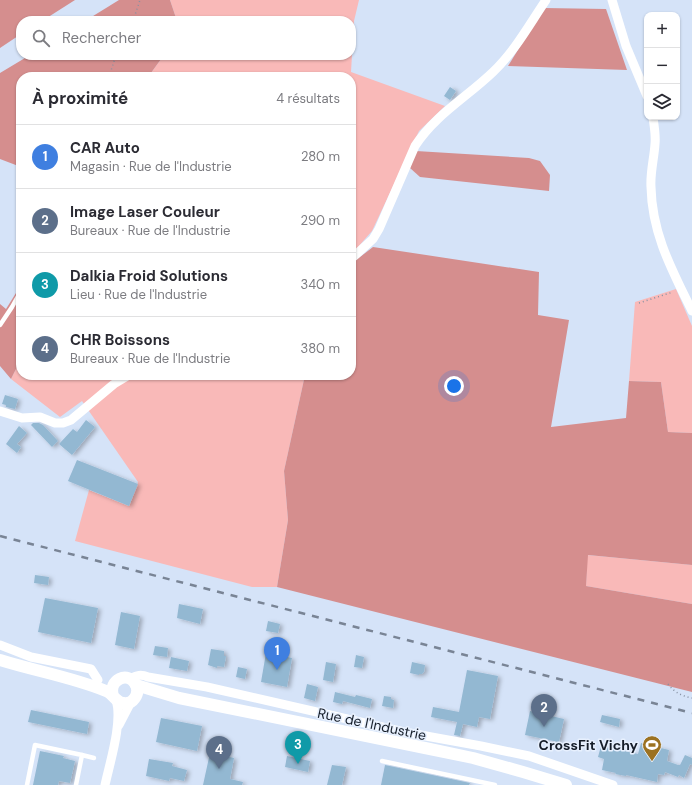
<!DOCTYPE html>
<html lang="fr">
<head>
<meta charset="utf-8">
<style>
  :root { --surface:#fff; --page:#f7f7f7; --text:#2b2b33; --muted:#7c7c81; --line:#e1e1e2; --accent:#9c7221 }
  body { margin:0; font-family:"DM Sans",sans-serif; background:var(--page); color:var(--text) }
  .controls { position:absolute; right:12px; top:12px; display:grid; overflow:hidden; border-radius:8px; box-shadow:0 1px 3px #0004 }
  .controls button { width:36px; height:36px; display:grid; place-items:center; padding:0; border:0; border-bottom:1px solid var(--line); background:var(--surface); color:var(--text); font:20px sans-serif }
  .you { position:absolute; left:454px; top:386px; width:14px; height:14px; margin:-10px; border:3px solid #fff; border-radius:50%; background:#1a73e8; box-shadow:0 0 0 6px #1a73e833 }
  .badge { display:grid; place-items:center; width:26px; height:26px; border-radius:50%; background:var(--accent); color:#fff; font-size:13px; font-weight:700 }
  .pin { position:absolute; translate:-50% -33px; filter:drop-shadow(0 1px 2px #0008) }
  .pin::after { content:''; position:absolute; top:21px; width:14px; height:12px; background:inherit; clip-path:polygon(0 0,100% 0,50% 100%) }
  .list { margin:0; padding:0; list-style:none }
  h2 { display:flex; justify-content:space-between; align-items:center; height:52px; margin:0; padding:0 16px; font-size:17px }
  h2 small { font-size:13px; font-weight:400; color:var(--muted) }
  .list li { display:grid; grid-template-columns:26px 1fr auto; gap:12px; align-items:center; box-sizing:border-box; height:64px; padding:0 16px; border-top:1px solid var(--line) }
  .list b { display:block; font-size:15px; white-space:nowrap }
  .list p { margin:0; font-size:13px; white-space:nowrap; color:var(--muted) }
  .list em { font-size:13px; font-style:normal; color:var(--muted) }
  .icon { flex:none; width:22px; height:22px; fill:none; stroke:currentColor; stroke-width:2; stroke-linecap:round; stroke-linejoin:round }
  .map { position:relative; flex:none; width:692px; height:785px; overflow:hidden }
  .search { position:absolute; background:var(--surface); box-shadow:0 1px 3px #0004; left:16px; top:16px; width:340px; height:44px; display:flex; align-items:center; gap:10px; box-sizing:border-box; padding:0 14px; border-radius:16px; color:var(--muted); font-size:15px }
  .panel { position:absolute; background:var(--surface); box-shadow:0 1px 3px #0004; left:16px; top:72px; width:340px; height:308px; border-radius:16px }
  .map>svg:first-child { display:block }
  .green { fill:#f9b9b8 }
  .forest { fill:#d58e8e }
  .building { fill:#93b8d2; filter:url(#shadow) }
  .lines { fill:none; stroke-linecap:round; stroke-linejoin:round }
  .path { stroke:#8691a2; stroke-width:1.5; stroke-dasharray:1 3; stroke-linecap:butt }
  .lane { stroke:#fff; stroke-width:4.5 }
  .street { stroke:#fff; stroke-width:9 }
  .secondary { stroke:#fff; stroke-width:12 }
  .rail { stroke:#798495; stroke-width:2.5; stroke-dasharray:7 7; stroke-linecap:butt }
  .labels { text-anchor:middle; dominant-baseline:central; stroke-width:3; stroke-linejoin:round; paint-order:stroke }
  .street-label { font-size:14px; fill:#151d29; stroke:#e7f0fe }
  .poi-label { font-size:14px; font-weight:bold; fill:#151d29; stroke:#e7f0fe; text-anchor:end }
</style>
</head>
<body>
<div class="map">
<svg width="692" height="785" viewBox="0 0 692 785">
  <defs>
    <filter id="shadow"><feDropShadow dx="3" dy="1.5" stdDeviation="2" flood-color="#0004"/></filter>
  </defs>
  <rect width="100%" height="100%" fill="#d5e3f8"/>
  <!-- green -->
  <g class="green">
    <polygon points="170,0 359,0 354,21 351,72 445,106 419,131 372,231 351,255 351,77 148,77 164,55 351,55 351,21 177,21"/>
    <polygon points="676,289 692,326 692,433 668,432 661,382 629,381 635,302"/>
    <polygon points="21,359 21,375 305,375 284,471 288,520 277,587 252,587 75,541 89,490 129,506 138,482 82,401 60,417 11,379"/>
    <polygon points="587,555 692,565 692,604 586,586"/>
  </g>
  <!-- forest -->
  <g class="forest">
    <polygon points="0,0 75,0 42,21 21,21 21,34 0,48"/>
    <polygon points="119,0 170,0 177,21 85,21"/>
    <polygon points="544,8 606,9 627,70 508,66"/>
    <polygon points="30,55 164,55 148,77 21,77 21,167 0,159 0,73"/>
    <polygon points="416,151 529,158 540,161 550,175 549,191 420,177 410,168"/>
    <polygon points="373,247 539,272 538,315 569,320 551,427 626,418 629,381 661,382 668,432 692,433 692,565 588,555 586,586 692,604 692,692 277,587 288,520 284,471 305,375 351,375 351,264"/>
    <polygon points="21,285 21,359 11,379 0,366 0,304 6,309"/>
  </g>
  <!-- building -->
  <g class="building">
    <polygon points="450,87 456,91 450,100 444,96"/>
    <polygon points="5,395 18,399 15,409 6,407 6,405 2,404"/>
    <polygon points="86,420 95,427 72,455 59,444 73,429 77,432"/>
    <polygon points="33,423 39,423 43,425 58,441 52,447 31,425"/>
    <polygon points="19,426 27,433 17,444 21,447 17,453 6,444"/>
    <polygon points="77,460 138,484 129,506 68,481"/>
    <polygon points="35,575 49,577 48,585 34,583"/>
    <polygon points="45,598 98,608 91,643 38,632"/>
    <polygon points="179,604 203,609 200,624 177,618"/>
    <polygon points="121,612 140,616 134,649 115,645"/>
    <polygon points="268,621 280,624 278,633 266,631"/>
    <polygon points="155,646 168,648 167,657 153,655"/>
    <polygon points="211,649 224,651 224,656 226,656 224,667 217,666 217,668 208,665"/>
    <polygon points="266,653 292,658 287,687 261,682"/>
    <polygon points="356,655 364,657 362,668 354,667"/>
    <polygon points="171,657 189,661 187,671 169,668"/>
    <polygon points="326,662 336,664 333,682 323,680"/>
    <polygon points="412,662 425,665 424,672 422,674 419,674 419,675 410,673"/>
    <polygon points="238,667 247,669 245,679 236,677"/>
    <polygon points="467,670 498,676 490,719 479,717 477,727 463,724 460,736 454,735 457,722 431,717 433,707 459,712"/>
    <polygon points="307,684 318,687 315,701 304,698"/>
    <polygon points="335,692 355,697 356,695 372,699 370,708 343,701 342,704 333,702"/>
    <polygon points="384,696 391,697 391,699 394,700 393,708 382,706"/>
    <polygon points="31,710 89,722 87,734 28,722"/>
    <polygon points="530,711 564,719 559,742 525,735"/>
    <polygon points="602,715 620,719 619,727 600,722"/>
    <polygon points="161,718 202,726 197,751 156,742"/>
    <polygon points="641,743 669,750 667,761 678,765 680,765 685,755 692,758 692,765 690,764 684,778 679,775 678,777 665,772 664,775 658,774 657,782 626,775 626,776 615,774 616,773 602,770 604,759 598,757 601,746 638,754"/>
    <polygon points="40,751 64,756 63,758 75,761 70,783 59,781 58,785 33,785"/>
    <polygon points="210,753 234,758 230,779 243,782 242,785 203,785"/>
    <polygon points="287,756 310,761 308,772 285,767"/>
    <polygon points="149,759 173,763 172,766 187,770 184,781 170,778 169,781 146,776"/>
    <polygon points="332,765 346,767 342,785 327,785"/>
    <polygon points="385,765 470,783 469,785 381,785"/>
  </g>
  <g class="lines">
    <!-- path -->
    <g class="path">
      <polyline points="133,21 140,0"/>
      <polyline points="109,77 116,55"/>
      <polyline points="639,303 673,292"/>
      <path d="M 668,684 C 675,693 682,696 692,698"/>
    </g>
    <!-- lane -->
    <g class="lane">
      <polyline points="0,325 12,307 21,291"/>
      <polyline points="82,755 94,758"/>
      <polyline points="382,761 495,785"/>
      <polyline points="27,785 35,745 82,755 76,785"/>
    </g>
    <!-- street -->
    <g class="street">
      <polyline points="612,0 626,46 647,96"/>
      <path d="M 653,117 C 654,126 656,135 655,144 C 654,159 650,173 651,187 C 652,234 672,270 692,311"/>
      <path d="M 351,259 L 373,239 L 379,229 L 415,146 C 435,115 467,97 493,72 C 515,51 529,25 546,0"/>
      <polyline points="0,411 22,418 40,417 55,423 63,423 71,420 114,384 129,375"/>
      <polyline points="0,645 31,657 91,669 98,680"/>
      <path d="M 130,679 C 137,675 141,674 148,677 L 207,687 L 404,732 L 481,746 L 529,756 L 613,785"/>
      <polyline points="119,725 131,702"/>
      <path d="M 105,785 C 110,762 123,721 116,700"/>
    </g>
    <!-- secondary -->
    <g class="secondary">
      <path d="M 0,660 C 35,671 72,677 106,691 C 113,693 115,702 123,703 C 133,705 140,694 136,685 C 128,670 108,680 113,696"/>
      <polyline points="136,685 179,698 425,748 473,758 523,772 566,785"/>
    </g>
    <!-- rail -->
    <polyline class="rail" points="0,536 692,713"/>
  </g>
  <!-- icons -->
  <defs>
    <g id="stadium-pin" transform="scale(1)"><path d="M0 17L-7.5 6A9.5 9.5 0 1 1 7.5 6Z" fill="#9c7221" stroke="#e7f0fe"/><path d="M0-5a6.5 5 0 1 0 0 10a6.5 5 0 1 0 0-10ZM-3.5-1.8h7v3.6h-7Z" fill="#fff"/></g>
  </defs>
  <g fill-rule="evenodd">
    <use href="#stadium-pin" x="652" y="745"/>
  </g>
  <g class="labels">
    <!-- street labels -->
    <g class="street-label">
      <text transform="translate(372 724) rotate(12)">Rue de l'Industrie</text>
    </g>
    <!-- poi labels -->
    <g class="poi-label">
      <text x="638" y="745">CrossFit Vichy</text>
    </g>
  </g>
</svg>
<div class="controls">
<button>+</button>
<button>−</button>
<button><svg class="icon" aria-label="layers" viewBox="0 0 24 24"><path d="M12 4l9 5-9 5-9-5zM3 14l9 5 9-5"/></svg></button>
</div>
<div class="you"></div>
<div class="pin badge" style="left:277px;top:670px;background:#3f7fe0">1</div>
<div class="pin badge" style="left:544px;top:727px;background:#5c6f8a">2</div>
<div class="pin badge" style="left:298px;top:764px;background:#0f9aa8">3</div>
<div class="pin badge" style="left:219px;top:769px;background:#5c6f8a">4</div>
<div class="search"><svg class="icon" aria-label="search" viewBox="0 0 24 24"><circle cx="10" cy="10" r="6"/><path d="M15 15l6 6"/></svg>Rechercher</div>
<section class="panel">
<h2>À proximité<small>4 résultats</small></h2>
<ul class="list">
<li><span class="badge" style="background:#3f7fe0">1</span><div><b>CAR Auto</b><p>Magasin · Rue de l'Industrie</p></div><em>280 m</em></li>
<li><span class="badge" style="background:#5c6f8a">2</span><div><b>Image Laser Couleur</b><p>Bureaux · Rue de l'Industrie</p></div><em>290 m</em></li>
<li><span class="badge" style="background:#0f9aa8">3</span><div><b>Dalkia Froid Solutions</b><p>Lieu · Rue de l'Industrie</p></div><em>340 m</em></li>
<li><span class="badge" style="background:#5c6f8a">4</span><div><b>CHR Boissons</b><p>Bureaux · Rue de l'Industrie</p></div><em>380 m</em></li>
</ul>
</section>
</div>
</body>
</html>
